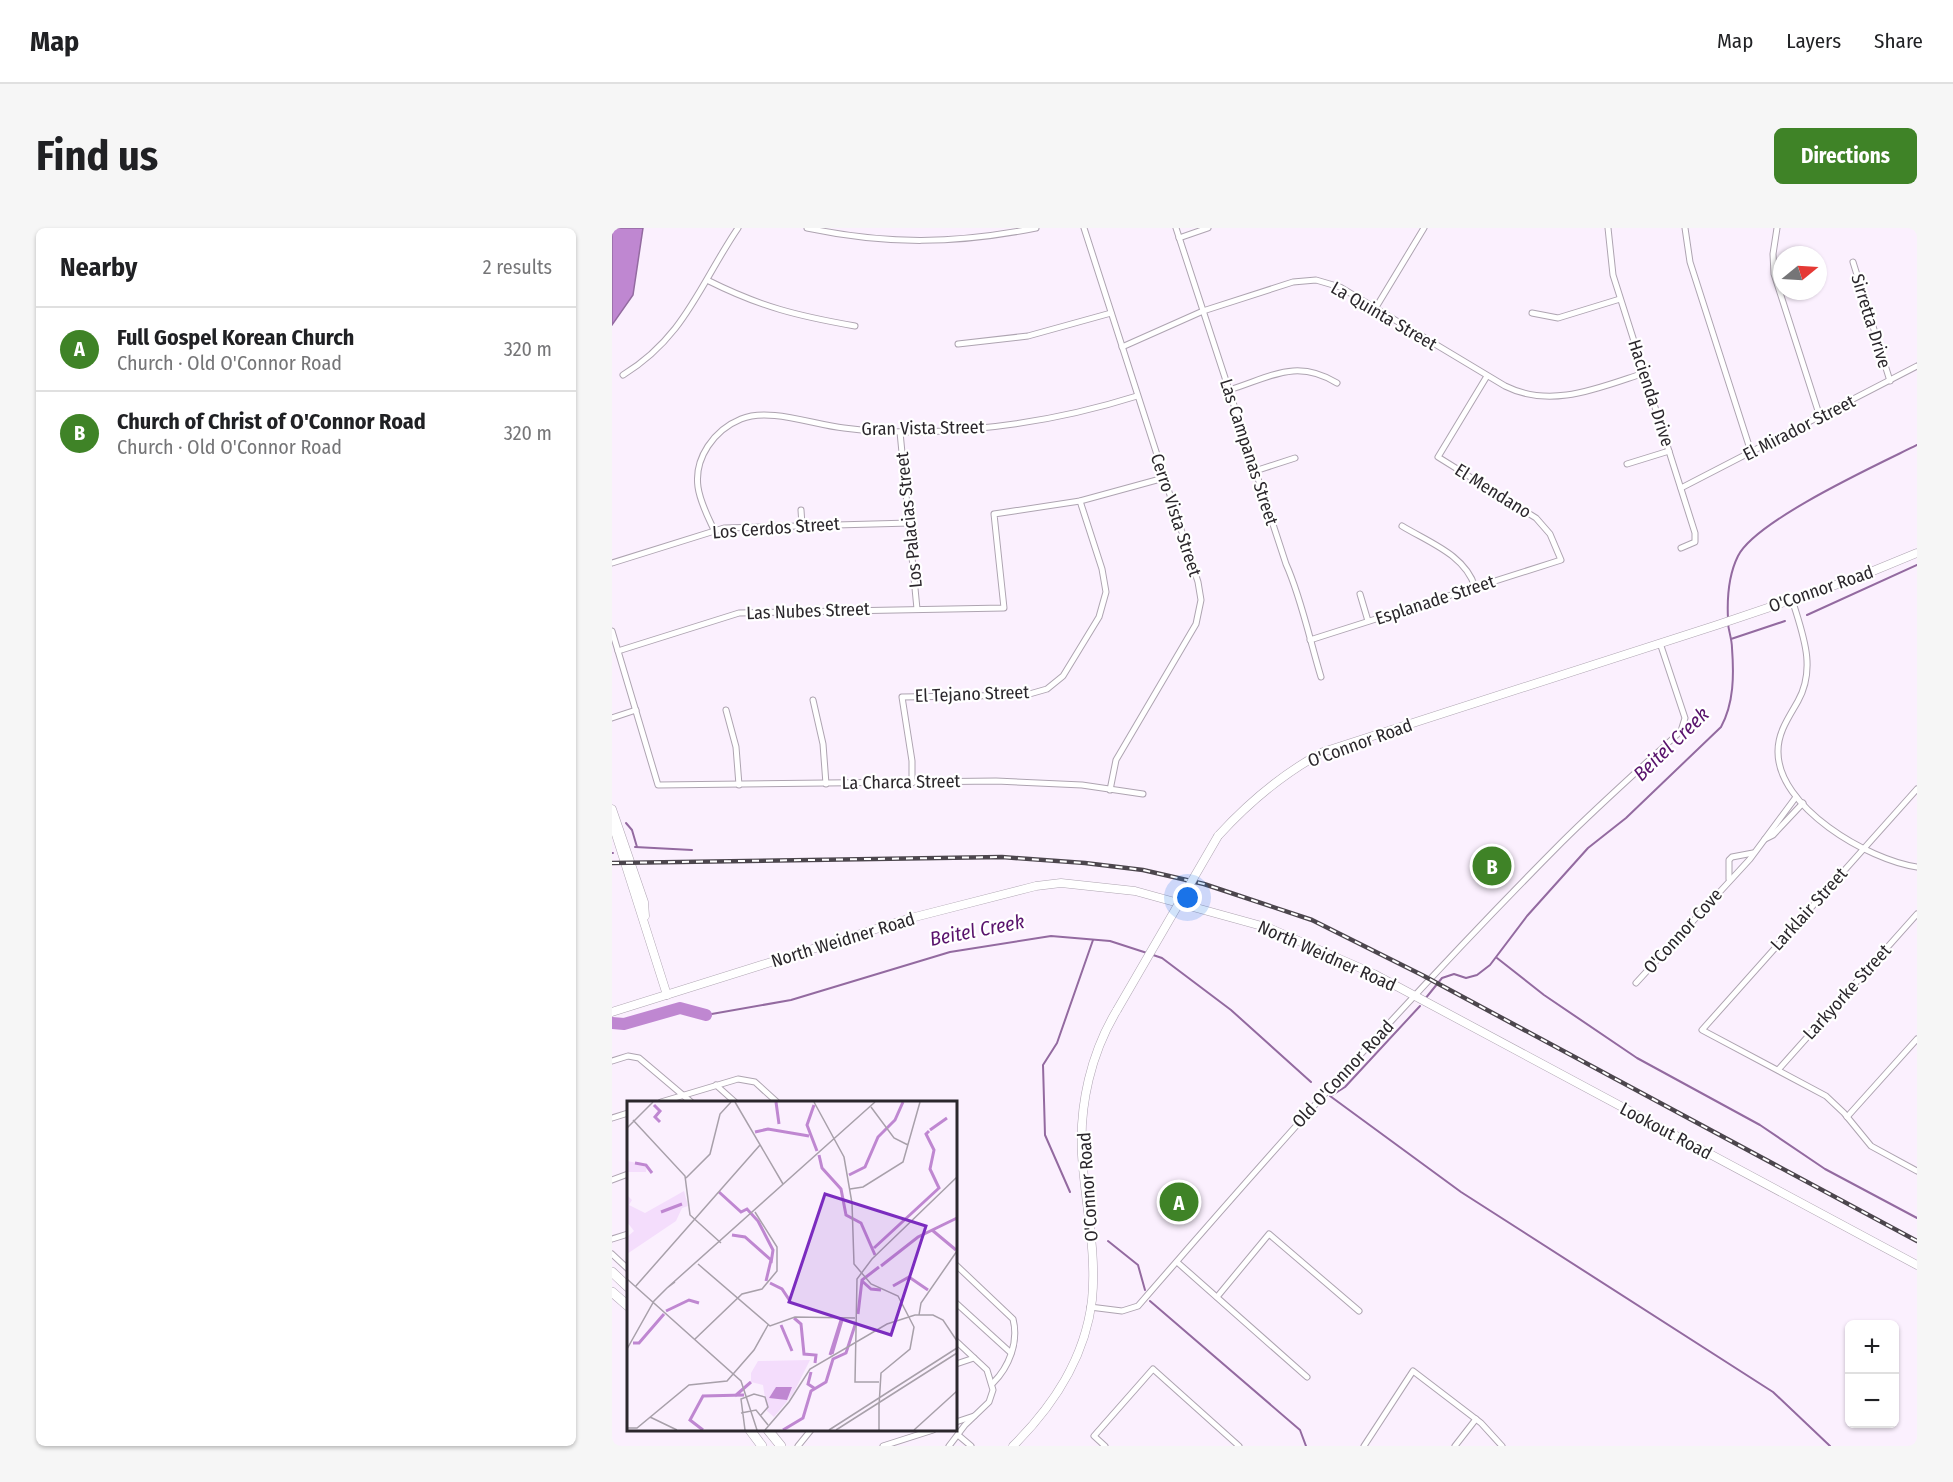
<!DOCTYPE html>
<html lang="en">
<head>
<meta charset="utf-8">
<style>
  :root { --surface:#fff; --page:#f6f6f6; --text:#202124; --muted:#757577; --line:#e0e0e0; --accent:#3f8327 }
  body { margin:0; font-family:"Fira Sans Condensed",sans-serif; background:var(--page); color:var(--text) }
  .controls { position:absolute; right:18px; bottom:18px; display:grid; overflow:hidden; border-radius:9px; box-shadow:0 2px 4px #0004 }
  .controls button { width:54px; height:54px; display:grid; place-items:center; padding:0; border:0; border-bottom:2px solid var(--line); background:var(--surface); color:var(--text); font:30px sans-serif }
  .compass { position:absolute; left:1161px; top:18px; width:54px; height:54px; border-radius:50%; background:var(--surface); box-shadow:0 2px 4px #0004; rotate:72deg }
  .you { position:absolute; left:576px; top:670px; width:21px; height:21px; margin:-15px; border:4px solid #fff; border-radius:50%; background:#1a73e8; box-shadow:0 0 0 9px #1a73e833 }
  .badge { display:grid; place-items:center; width:39px; height:39px; border-radius:50%; background:var(--accent); color:#fff; font-size:20px; font-weight:700 }
  .pin { position:absolute; translate:-50% -50%; border:3px solid #fff; box-shadow:0 2px 6px #0006 }
  .list { margin:0; padding:0; list-style:none }
  h2 { display:flex; justify-content:space-between; align-items:center; height:78px; margin:0; padding:0 24px; font-size:26px }
  h2 small { font-size:20px; font-weight:400; color:var(--muted) }
  .list li { display:grid; grid-template-columns:39px 1fr auto; gap:18px; align-items:center; box-sizing:border-box; height:84px; padding:0 24px; border-top:2px solid var(--line) }
  .list b { display:block; font-size:22px; white-space:nowrap }
  .list p { margin:0; font-size:20px; white-space:nowrap; color:var(--muted) }
  .list em { font-size:20px; font-style:normal; color:var(--muted) }
  .map { position:relative; flex:none; width:1305px; height:1218px; overflow:hidden; border-radius:9px }
  header { display:flex; align-items:center; gap:36px; box-sizing:border-box; height:84px; padding:0 30px; background:var(--surface); border-bottom:2px solid var(--line) }
  header strong { font-size:28px }
  nav { display:flex; gap:33px; margin-inline-start:auto; font-size:21px }
  .intro { display:flex; align-items:center; justify-content:space-between; box-sizing:border-box; height:144px; padding:0 36px }
  h1 { margin:0; font-size:42px }
  .button { padding:15px 27px; border-radius:9px; background:var(--accent); color:#fff; font-size:21px; font-weight:700 }
  main { display:flex; gap:36px; padding:0 36px }
  aside { flex:1; background:var(--surface); border-radius:9px; box-shadow:0 2px 4px #0004 }
  .map>svg:first-child { display:block }
  .water { fill:#bf87d1; stroke:#936aa0; stroke-width:1.5 }
  .lines { fill:none; stroke-linecap:round; stroke-linejoin:round }
  .stream { stroke:#936aa0; stroke-width:2 }
  .river { stroke:#bf87d1; stroke-width:12 }
  .street-casing { stroke:#aea4b1; stroke-width:7 }
  .secondary-casing { stroke:#aea4b1; stroke-width:9 }
  .highway-casing { stroke:#aea4b1; stroke-width:10 }
  .street { stroke:#fff; stroke-width:5 }
  .secondary { stroke:#fff; stroke-width:8 }
  .highway { stroke:#fff; stroke-width:9 }
  .rail-casing { stroke:#4c464d; stroke-width:4.5 }
  .rail { stroke:#fff; stroke-width:2; stroke-dasharray:7; stroke-linecap:butt }
  .secondary-bridge-casing { stroke:#aea4b1; stroke-width:9; stroke-linecap:butt }
  .secondary-bridge { stroke:#fff; stroke-width:8 }
  .labels { text-anchor:middle; dominant-baseline:central; stroke-width:4.5; stroke-linejoin:round; paint-order:stroke }
  .street-label { font-size:18px; fill:#2b272c; stroke:#fff }
  .water-label { font-size:20px; font-style:italic; fill:#59136c; stroke:#fff }
  .inset-river { fill:none; stroke:#bf87d1; stroke-width:3 }
  .inset-road { fill:none; stroke:#a8a0aa; stroke-width:1.5 }
  .view { fill:#7b2cbf; fill-opacity:0.15; stroke:#7b2cbf; stroke-width:3 }
  .inset-edge { fill:none; stroke:#2b272c; stroke-width:3 }
</style>
</head>
<body>
<header>
<strong>Map</strong>
<nav><a>Map</a><a>Layers</a><a>Share</a></nav>
</header>
<div class="intro"><h1>Find us</h1><a class="button">Directions</a></div>
<main>
<aside>
<h2>Nearby<small>2 results</small></h2>
<ul class="list">
<li><span class="badge">A</span><div><b>Full Gospel Korean Church</b><p>Church · Old O'Connor Road</p></div><em>320 m</em></li>
<li><span class="badge">B</span><div><b>Church of Christ of O'Connor Road</b><p>Church · Old O'Connor Road</p></div><em>320 m</em></li>
</ul>
</aside>
<div class="map">
<svg width="1305" height="1218" viewBox="0 0 1305 1218">
  <rect width="100%" height="100%" fill="#fbf0fe"/>
  <!-- water -->
  <polygon class="water" points="0,0 31,0 21,67 0,97"/>
  <g class="lines">
    <!-- stream -->
    <g class="stream">
      <polyline points="1195,387 1305,337"/>
      <path d="M 1116,391 C 1115,371 1117,346 1126,328 C 1144,292 1267,236 1305,217"/>
      <polyline points="1119,411 1173,393"/>
      <polyline points="14,595 20,602 25,619"/>
      <polyline points="23,619 80,622"/>
      <polyline points="0,625 1,625"/>
      <polyline points="541,727 550,730 619,782 699,854"/>
      <polyline points="885,730 932,767 1025,830 1148,897 1213,941 1305,990"/>
      <path d="M 813,771 L 830,750 L 842,746 L 854,750 L 865,747 L 878,737 L 915,688 L 976,620 L 1014,590 L 1109,499 C 1122,475 1122,447 1120,420 C 1120,412 1117,404 1116,396"/>
      <polyline points="94,787 179,772 338,724 439,708 498,713 535,725"/>
      <polyline points="718,868 849,964 1161,1164 1218,1218"/>
      <polyline points="719,868 733,859 808,778"/>
      <polyline points="458,964 433,907 431,837 445,815 481,712"/>
      <polyline points="496,1013 526,1037 533,1062"/>
      <polyline points="538,1073 688,1202 694,1218"/>
    </g>
    <!-- river -->
    <polyline class="river" points="0,795 12,796 68,780 94,787"/>
    <!-- street casing -->
    <g class="street-casing">
      <g id="street">
        <path d="M 195,0 C 276,17 343,16 424,0"/>
        <polyline points="472,0 586,354 589,372 584,396 504,532 498,562"/>
        <path d="M 564,0 L 674,336 C 689,369 698,413 709,449"/>
        <polyline points="996,0 1001,47 1083,305 1083,314 1069,320"/>
        <polyline points="1073,0 1078,34 1139,224"/>
        <polyline points="1165,0 1161,26 1162,46 1208,189"/>
        <polyline points="567,10 596,0"/>
        <polyline points="1241,34 1278,153"/>
        <path d="M 97,53 C 149,79 186,88 243,98"/>
        <polyline points="763,81 812,0"/>
        <polyline points="920,85 946,90 1008,71"/>
        <polyline points="346,116 416,108 499,85"/>
        <path d="M 510,119 L 591,83 L 681,54 L 704,52 L 728,59 L 893,158 C 939,181 986,160 1032,145"/>
        <path d="M 11,147 C 73,109 88,56 126,0"/>
        <path d="M 617,162 C 659,149 684,130 725,155"/>
        <polyline points="288,204 305,381"/>
        <polyline points="1015,236 1057,223"/>
        <polyline points="643,243 683,230"/>
        <polyline points="1069,260 1305,138"/>
        <polyline points="189,282 190,297"/>
        <path d="M 790,298 C 818,315 853,327 863,359"/>
        <path d="M 102,302 C 96,289 88,274 86,259 C 82,230 102,202 129,191 C 157,179 202,197 232,200 C 254,203 278,204 300,204 C 377,203 452,191 525,168"/>
        <polyline points="0,335 112,300 298,295"/>
        <polyline points="748,366 756,393"/>
        <path d="M 1180,371 C 1190,405 1205,439 1186,473 C 1177,489 1166,504 1166,523 C 1165,579 1256,632 1305,639"/>
        <polyline points="0,403 46,557 384,553 470,557 531,566"/>
        <polyline points="698,412 949,332 938,306 924,290 826,229 875,148"/>
        <polyline points="6,423 127,385 392,380 382,286 468,273 552,250"/>
        <polyline points="201,472 211,516 214,556"/>
        <polyline points="114,482 124,519 127,557"/>
        <polyline points="0,490 24,482"/>
        <polyline points="300,555 300,533 290,469 414,467 435,461 451,448 487,389 494,364 490,341 468,273"/>
        <polyline points="1305,561 1090,802 1214,868 1232,885 1259,918 1305,943"/>
        <polyline points="1153,611 1161,607 1191,575"/>
        <polyline points="1117,651 1117,632 1120,629 1141,625"/>
        <polyline points="1024,755 1138,631 1184,569"/>
        <polyline points="0,833 16,828 27,830 79,874"/>
        <polyline points="1166,842 1305,686"/>
        <polyline points="104,857 123,874"/>
        <polyline points="49,874 126,851 143,854 165,874"/>
        <polyline points="1235,889 1305,811"/>
        <polyline points="0,890 16,885"/>
        <polyline points="0,952 16,946"/>
        <polyline points="0,1011 16,1006"/>
        <polyline points="0,1026 16,1041"/>
        <polyline points="565,1034 695,1149"/>
        <path d="M 344,1037 L 401,1091 C 407,1114 397,1139 381,1155"/>
        <polyline points="605,1069 657,1006 747,1083"/>
        <polyline points="344,1075 399,1125"/>
        <path d="M 478,1079 L 510,1083 L 526,1078 C 663,920 802,763 949,615 C 988,576 1029,540 1069,503 L 1073,490 L 1048,415"/>
        <polyline points="344,1136 362,1130"/>
        <polyline points="344,1194 362,1188"/>
        <polyline points="346,1207 359,1218"/>
        <polyline points="186,1218 199,1202"/>
        <polyline points="271,1218 321,1202"/>
        <polyline points="337,1218 353,1197 377,1174 381,1162 375,1142 344,1113"/>
        <polyline points="493,1218 482,1208 541,1141 627,1218"/>
        <polyline points="752,1218 801,1143 869,1195 890,1218"/>
        <polyline points="843,1218 864,1191"/>
      </g>
    </g>
    <!-- secondary casing -->
    <g class="secondary-casing">
      <g id="secondary">
        <polyline points="0,581 32,674 33,688"/>
        <polyline points="0,594 55,767"/>
        <path d="M 606,608 C 637,574 670,546 711,524 L 1105,397 L 1244,350 L 1305,325"/>
        <polyline points="0,784 299,690 424,658 449,655 523,663 657,700 762,746 1305,1037"/>
        <path d="M 401,1218 C 441,1178 473,1131 480,1072 C 485,1024 473,975 470,927 C 467,877 479,825 505,782"/>
      </g>
    </g>
    <!-- highway casing -->
    <g class="highway-casing">
      <g id="highway">
        <polyline points="0,1044 16,1059"/>
        <polyline points="0,1064 16,1078"/>
        <polyline points="138,1202 150,1218"/>
        <polyline points="156,1202 169,1218"/>
      </g>
    </g>
    <!-- street -->
    <use href="#street" class="street"/>
    <!-- secondary -->
    <use href="#secondary" class="secondary"/>
    <!-- highway -->
    <use href="#highway" class="highway"/>
    <!-- rail casing -->
    <g class="rail-casing">
      <polyline id="rail" points="0,635 390,629 473,635 531,642 592,656 700,692 810,747 1305,1013"/>
    </g>
    <!-- rail -->
    <use href="#rail" class="rail"/>
    <!-- secondary-bridge casing -->
    <g class="secondary-bridge-casing">
      <polyline id="secondary-bridge" points="505,782 606,608"/>
    </g>
    <!-- secondary-bridge -->
    <use href="#secondary-bridge" class="secondary-bridge"/>
  </g>
  <g class="labels">
    <!-- street labels -->
    <g class="street-label">
      <text transform="translate(772 88) rotate(30)">La Quinta Street</text>
      <text transform="translate(1259 93) rotate(73)">Sirretta Drive</text>
      <text transform="translate(1039 165) rotate(72)">Hacienda Drive</text>
      <text transform="translate(311 200) rotate(-1)">Gran Vista Street</text>
      <text transform="translate(1187 200) rotate(-27)">El Mirador Street</text>
      <text transform="translate(637 224) rotate(72)">Las Campanas Street</text>
      <text transform="translate(881 263) rotate(32)">El Mendano</text>
      <text transform="translate(564 287) rotate(72)">Cerro Vista Street</text>
      <text transform="translate(297 292) rotate(-96)">Los Palacias Street</text>
      <text transform="translate(164 300) rotate(-4)">Los Cerdos Street</text>
      <text transform="translate(1209 361) rotate(-19)">O'Connor Road</text>
      <text transform="translate(823 372) rotate(-18)">Esplanade Street</text>
      <text transform="translate(196 383) rotate(-2)">Las Nubes Street</text>
      <text transform="translate(360 466) rotate(-2)">El Tejano Street</text>
      <text transform="translate(748 515) rotate(-20)">O'Connor Road</text>
      <text transform="translate(289 554) rotate(-1)">La Charca Street</text>
      <text transform="translate(1197 681) rotate(-48)">Larklair Street</text>
      <text transform="translate(1071 703) rotate(-48)">O'Connor Cove</text>
      <text transform="translate(231 712) rotate(-17)">North Weidner Road</text>
      <text transform="translate(715 728) rotate(24)">North Weidner Road</text>
      <text transform="translate(1235 764) rotate(-48)">Larkyorke Street</text>
      <text transform="translate(731 846) rotate(-47)">Old O'Connor Road</text>
      <text transform="translate(1054 903) rotate(28)">Lookout Road</text>
      <text transform="translate(476 959) rotate(-94)">O'Connor Road</text>
    </g>
    <!-- water labels -->
    <g class="water-label">
      <text transform="translate(1059 516) rotate(-44)">Beitel Creek</text>
      <text transform="translate(365 702) rotate(-11)">Beitel Creek</text>
    </g>
  </g>
  <!-- overview -->
  <g transform="translate(15 873)">
    <rect width="330" height="330" fill="#fbf0fe"/>
    <path d="M 0,60 L 20,64 L 19,71 L 0,71 ZM 57,90 L 61,105 L 55,107 L 49,120 L 0,153 L 0,136 L 7,130 L 0,121 L 0,94 L 5,99 L 2,104 L 18,112 ZM 183,259 L 166,293 L 147,316 L 140,310 L 136,284 L 124,281 L 124,272 L 131,260 Z" fill="#f4ddfc"/>
    <path d="M 149,286 L 165,286 L 160,299 L 142,297 Z" fill="#bf87d1"/>
    <path class="inset-river" d="M 149,1 L 152,23M 27,4 L 33,10 L 28,16 L 33,21M 187,4 L 180,24 L 190,50M 303,29 L 320,17M 128,31 L 141,28 L 182,35M 192,54 L 195,67 L 214,88 L 219,114 L 234,122 L 248,154M 8,62 L 19,64 L 25,72M 222,74 L 238,66 L 251,36 L 268,19 L 276,1M 92,91 L 114,111 L 120,108 L 131,120 L 146,149 L 144,162M 34,111 L 55,103M 305,129 L 329,149M 105,134 L 118,136 L 144,159 L 139,180M 247,147 L 312,87 L 303,68 L 307,49 L 299,33 L 302,30M 254,165 L 291,136 L 330,117M 235,180 L 244,188 L 254,189M 143,182 L 155,188 L 163,200M 266,185 L 282,176 L 301,189M 39,210 L 62,199 L 72,202M 231,213 L 235,179 L 252,166M 167,217 L 174,223 L 177,253 L 189,254 L 188,262M 154,224 L 165,250M 6,242 L 12,242 L 37,213M 205,253 L 215,219M 203,254 L 214,219M 184,271 L 181,283 L 187,287M 108,295 L 124,281M 76,329 L 63,319 L 76,295 L 117,294M 156,329 L 176,317 L 184,290 L 199,281 L 206,258 L 219,252 L 229,221"/>
    <path class="inset-road" d="M 108,1 L 156,83M 187,1 L 217,56 L 225,102 L 227,163 L 244,183 L 271,195 L 287,226 L 283,248 L 254,272 L 252,305M 244,6 L 267,37 L 281,44M 6,19 L 58,75 L 63,114 L 94,142M 0,27 L 26,1M 59,77 L 83,53 L 93,13 L 104,1M 223,88 L 236,86 L 276,61 L 293,1M 71,163 L 143,225 L 168,216 L 228,217M 0,178 L 114,280 L 130,329M 48,181 L 40,187 L 248,1M 8,186 L 133,44M 292,214 L 294,202 L 330,150M 68,238 L 115,193 L 135,188 L 150,170 L 150,146 L 128,111M 0,248 L 27,200 L 40,187M 252,281 L 228,281 L 230,178 L 245,158 L 330,76M 252,302 L 252,329M 114,312 L 129,309 L 141,324M 23,316 L 50,329M 0,327 L 10,327 L 62,284 L 100,280 L 127,249 L 141,224M 118,329 L 114,298 L 127,293 L 138,296 L 141,306 L 134,314M 138,329 L 162,301 L 183,268 L 260,223 L 288,214 L 306,214 L 316,219 L 330,240M 202,329 L 330,247M 209,329 L 330,252M 287,329 L 330,290"/>
    <path class="view" d="M 198,93 L 299,125 L 264,234 L 162,201 Z"/>
    <rect width="330" height="330" class="inset-edge"/>
  </g>
</svg>
<div class="controls">
<button>+</button>
<button>−</button>
</div>
<svg class="compass" viewBox="-18 -18 36 36"><path d="M0-13l5 13h-10z" fill="#e53935"/><path d="M0 13l5-13h-10z" fill="#757577"/></svg>
<div class="you"></div>
<div class="pin badge" style="left:567px;top:974px">A</div>
<div class="pin badge" style="left:880px;top:638px">B</div>
</div>
</main>
</body>
</html>
